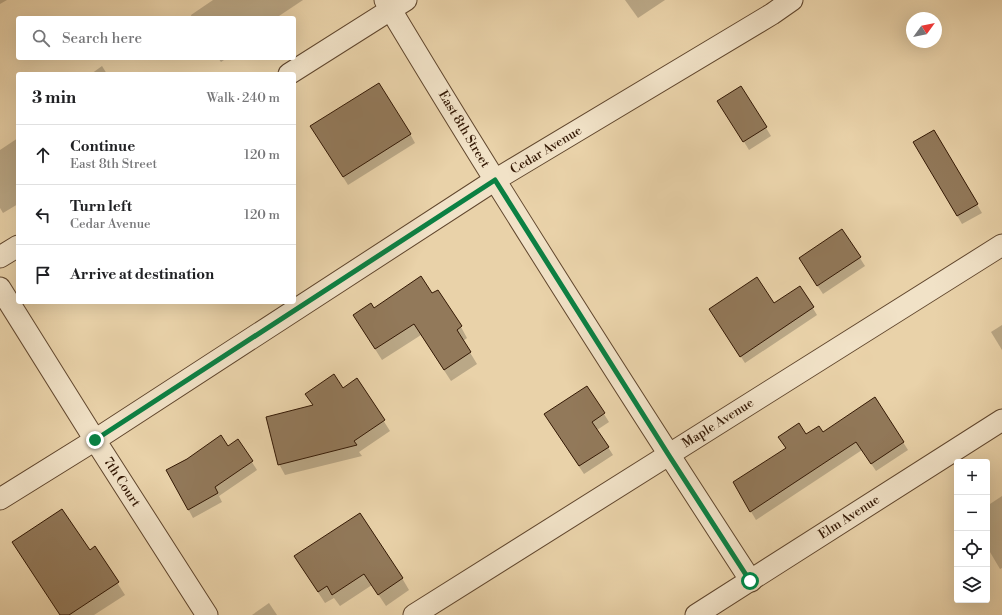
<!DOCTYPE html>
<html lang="en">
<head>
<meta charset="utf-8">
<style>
  :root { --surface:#fff; --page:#f2f2f2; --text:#202124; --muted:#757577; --line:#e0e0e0 }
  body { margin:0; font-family:"Libre Bodoni",serif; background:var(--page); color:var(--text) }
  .controls { position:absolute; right:12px; bottom:12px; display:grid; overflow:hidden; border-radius:4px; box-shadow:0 4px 16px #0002 }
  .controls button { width:36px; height:36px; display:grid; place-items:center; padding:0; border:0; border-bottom:1px solid var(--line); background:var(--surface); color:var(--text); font:20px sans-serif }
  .compass { position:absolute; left:906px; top:12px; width:36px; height:36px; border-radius:50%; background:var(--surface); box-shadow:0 4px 16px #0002; rotate:57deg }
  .stop { position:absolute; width:12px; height:12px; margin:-9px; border:3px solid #0b8043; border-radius:50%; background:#fff }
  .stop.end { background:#0b8043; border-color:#fff; box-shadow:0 1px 4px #0008 }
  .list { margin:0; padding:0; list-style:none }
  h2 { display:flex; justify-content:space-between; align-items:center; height:52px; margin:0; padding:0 16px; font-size:17px }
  h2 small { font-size:13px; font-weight:400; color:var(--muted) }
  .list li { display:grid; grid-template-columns:26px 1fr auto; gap:12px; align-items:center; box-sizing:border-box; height:60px; padding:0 16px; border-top:1px solid var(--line) }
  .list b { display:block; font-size:15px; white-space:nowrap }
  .list p { margin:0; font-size:13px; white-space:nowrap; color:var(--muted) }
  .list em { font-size:13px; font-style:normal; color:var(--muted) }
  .icon { flex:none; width:22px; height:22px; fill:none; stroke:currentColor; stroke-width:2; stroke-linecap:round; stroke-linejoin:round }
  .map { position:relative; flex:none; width:1002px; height:615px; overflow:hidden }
  .search { position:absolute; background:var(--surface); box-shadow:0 4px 16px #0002; left:16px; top:16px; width:280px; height:44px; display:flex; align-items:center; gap:10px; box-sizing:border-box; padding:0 14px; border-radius:4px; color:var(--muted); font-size:15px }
  .panel { position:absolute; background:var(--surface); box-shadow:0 4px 16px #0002; left:16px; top:72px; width:280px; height:232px; border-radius:4px }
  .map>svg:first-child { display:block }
  .shadow { fill:#0003 }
  .building { fill:#92795a; stroke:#331804 }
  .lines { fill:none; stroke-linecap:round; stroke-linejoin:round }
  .minor-casing { stroke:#60462d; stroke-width:23 }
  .minor { stroke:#f1e2c7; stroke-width:21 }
  .route { stroke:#0b8043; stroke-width:5 }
  .labels { text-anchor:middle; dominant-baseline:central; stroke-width:3.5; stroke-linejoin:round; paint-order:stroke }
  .street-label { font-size:13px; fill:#331804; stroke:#f1e2c7 }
</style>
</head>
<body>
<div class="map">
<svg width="1002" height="615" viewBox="0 0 1002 615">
  <rect width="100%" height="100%" fill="#e9d2a9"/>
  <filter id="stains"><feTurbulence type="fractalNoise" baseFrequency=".005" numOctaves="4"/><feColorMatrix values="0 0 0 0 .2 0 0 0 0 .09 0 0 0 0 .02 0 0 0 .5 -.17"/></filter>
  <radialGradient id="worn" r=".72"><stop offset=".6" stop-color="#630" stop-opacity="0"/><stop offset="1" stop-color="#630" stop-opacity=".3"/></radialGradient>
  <!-- shadow -->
  <g class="shadow">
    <polygon points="0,0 7,0 0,4"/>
    <polygon points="213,0 303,0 276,18 192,18 191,15"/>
    <polygon points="625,0 665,0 638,18"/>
    <polygon points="218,58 227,58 221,62"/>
    <polygon points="102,66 107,74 91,74"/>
    <polygon points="741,87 771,136 749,150 724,109"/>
    <polygon points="934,131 982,213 962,224 914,142"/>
    <polygon points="316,134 410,134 415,143 348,185"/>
    <polygon points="18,138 18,204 3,213 0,208 0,150"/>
    <polygon points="842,230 865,266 823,294 805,267"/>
    <polygon points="800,287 817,315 745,363 714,316 774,304"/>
    <polygon points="432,294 461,327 467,338 463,341 477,364 451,381 421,335 382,360 354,316 374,309"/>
    <polygon points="1002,325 1002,350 991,332"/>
    <polygon points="357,379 390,431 359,452 362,456 285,475 279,464 313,406 307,394 342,389"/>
    <polygon points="587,387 609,422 597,430 613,455 584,474 550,423"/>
    <polygon points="822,433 903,442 908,450 876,471 862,450 756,520 734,483 786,449 780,438"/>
    <polygon points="238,440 257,470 219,496 222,502 193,518 167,470 187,459 228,447"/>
    <polygon points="1002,496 1002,568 1000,569 987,547 987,506"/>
    <polygon points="95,548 125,595 94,615 60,615 89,552"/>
    <polygon points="295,557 402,578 409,590 386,606 372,585 340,606 334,598 325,603"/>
    <polygon points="269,603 277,615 252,615"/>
  </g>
  <!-- building -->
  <g class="building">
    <polygon points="379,83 411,134 343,177 310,126"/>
    <polygon points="741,86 767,127 743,142 717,101"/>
    <polygon points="934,130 978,204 957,216 913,142"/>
    <polygon points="842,229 861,257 817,286 799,258"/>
    <polygon points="421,276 432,293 438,290 462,326 457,330 471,352 444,370 414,324 375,349 353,315 371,303 374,308"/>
    <polygon points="757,277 774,303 800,286 814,307 740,357 709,309"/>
    <polygon points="334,374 343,388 357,378 385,420 354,441 357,445 278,465 266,417 313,405 305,394"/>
    <polygon points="587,386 605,413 592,422 609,447 579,466 544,414"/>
    <polygon points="875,397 904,442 871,464 856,442 750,512 733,482 786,448 778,437 799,423 806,434 819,426 823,432"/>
    <polygon points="221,435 228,446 238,439 253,461 215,487 218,493 188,510 166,470 187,459"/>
    <polygon points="62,509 90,550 95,546 119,582 69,615 60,615 12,542"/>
    <polygon points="360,513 403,578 378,595 364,574 332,595 327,586 318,592 294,556"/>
  </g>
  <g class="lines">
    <!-- minor casing -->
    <g class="minor-casing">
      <g id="minor">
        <path d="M 385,0 C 502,196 626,389 751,581"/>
        <polyline points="289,74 406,0"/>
        <polyline points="0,257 18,246"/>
        <polyline points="0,288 95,440 207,615"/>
        <polyline points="0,499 95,440 495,180 772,14 792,0"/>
        <polyline points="414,615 1002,245"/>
        <polyline points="696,615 1002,420"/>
      </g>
    </g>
    <!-- minor -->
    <use href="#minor" class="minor"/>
  </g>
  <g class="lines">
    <!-- route -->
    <polyline class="route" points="95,440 495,180 668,454 750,581"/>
  </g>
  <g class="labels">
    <!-- street labels -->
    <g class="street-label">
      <text transform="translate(464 129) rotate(59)">East 8th Street</text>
      <text transform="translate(546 150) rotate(-31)">Cedar Avenue</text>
      <text transform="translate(718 423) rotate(-32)">Maple Avenue</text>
      <text transform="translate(122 482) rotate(57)">7th Court</text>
      <text transform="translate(849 517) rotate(-33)">Elm Avenue</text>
    </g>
  </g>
  <rect width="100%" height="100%" filter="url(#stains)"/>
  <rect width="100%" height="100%" fill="url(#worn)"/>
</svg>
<div class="controls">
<button>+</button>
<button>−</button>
<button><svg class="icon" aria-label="locate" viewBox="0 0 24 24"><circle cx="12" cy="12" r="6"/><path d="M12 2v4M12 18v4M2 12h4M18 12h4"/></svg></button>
<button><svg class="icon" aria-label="layers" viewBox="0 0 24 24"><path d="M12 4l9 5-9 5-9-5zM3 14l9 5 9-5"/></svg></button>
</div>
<svg class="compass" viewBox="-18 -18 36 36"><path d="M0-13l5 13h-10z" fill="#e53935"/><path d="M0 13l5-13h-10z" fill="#757577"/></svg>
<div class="stop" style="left:750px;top:581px"></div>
<div class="stop end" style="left:95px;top:440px"></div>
<div class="search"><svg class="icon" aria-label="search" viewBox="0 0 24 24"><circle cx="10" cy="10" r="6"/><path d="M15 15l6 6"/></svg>Search here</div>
<section class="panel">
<h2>3 min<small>Walk · 240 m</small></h2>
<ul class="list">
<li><svg class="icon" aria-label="ahead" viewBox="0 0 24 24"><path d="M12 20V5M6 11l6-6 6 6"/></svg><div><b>Continue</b><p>East 8th Street</p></div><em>120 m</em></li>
<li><svg class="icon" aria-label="left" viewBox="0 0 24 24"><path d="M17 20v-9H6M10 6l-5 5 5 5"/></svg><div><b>Turn left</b><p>Cedar Avenue</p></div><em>120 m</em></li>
<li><svg class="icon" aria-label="arrive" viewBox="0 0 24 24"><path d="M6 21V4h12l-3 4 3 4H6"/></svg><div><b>Arrive at destination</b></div></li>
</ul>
</section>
</div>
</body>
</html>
